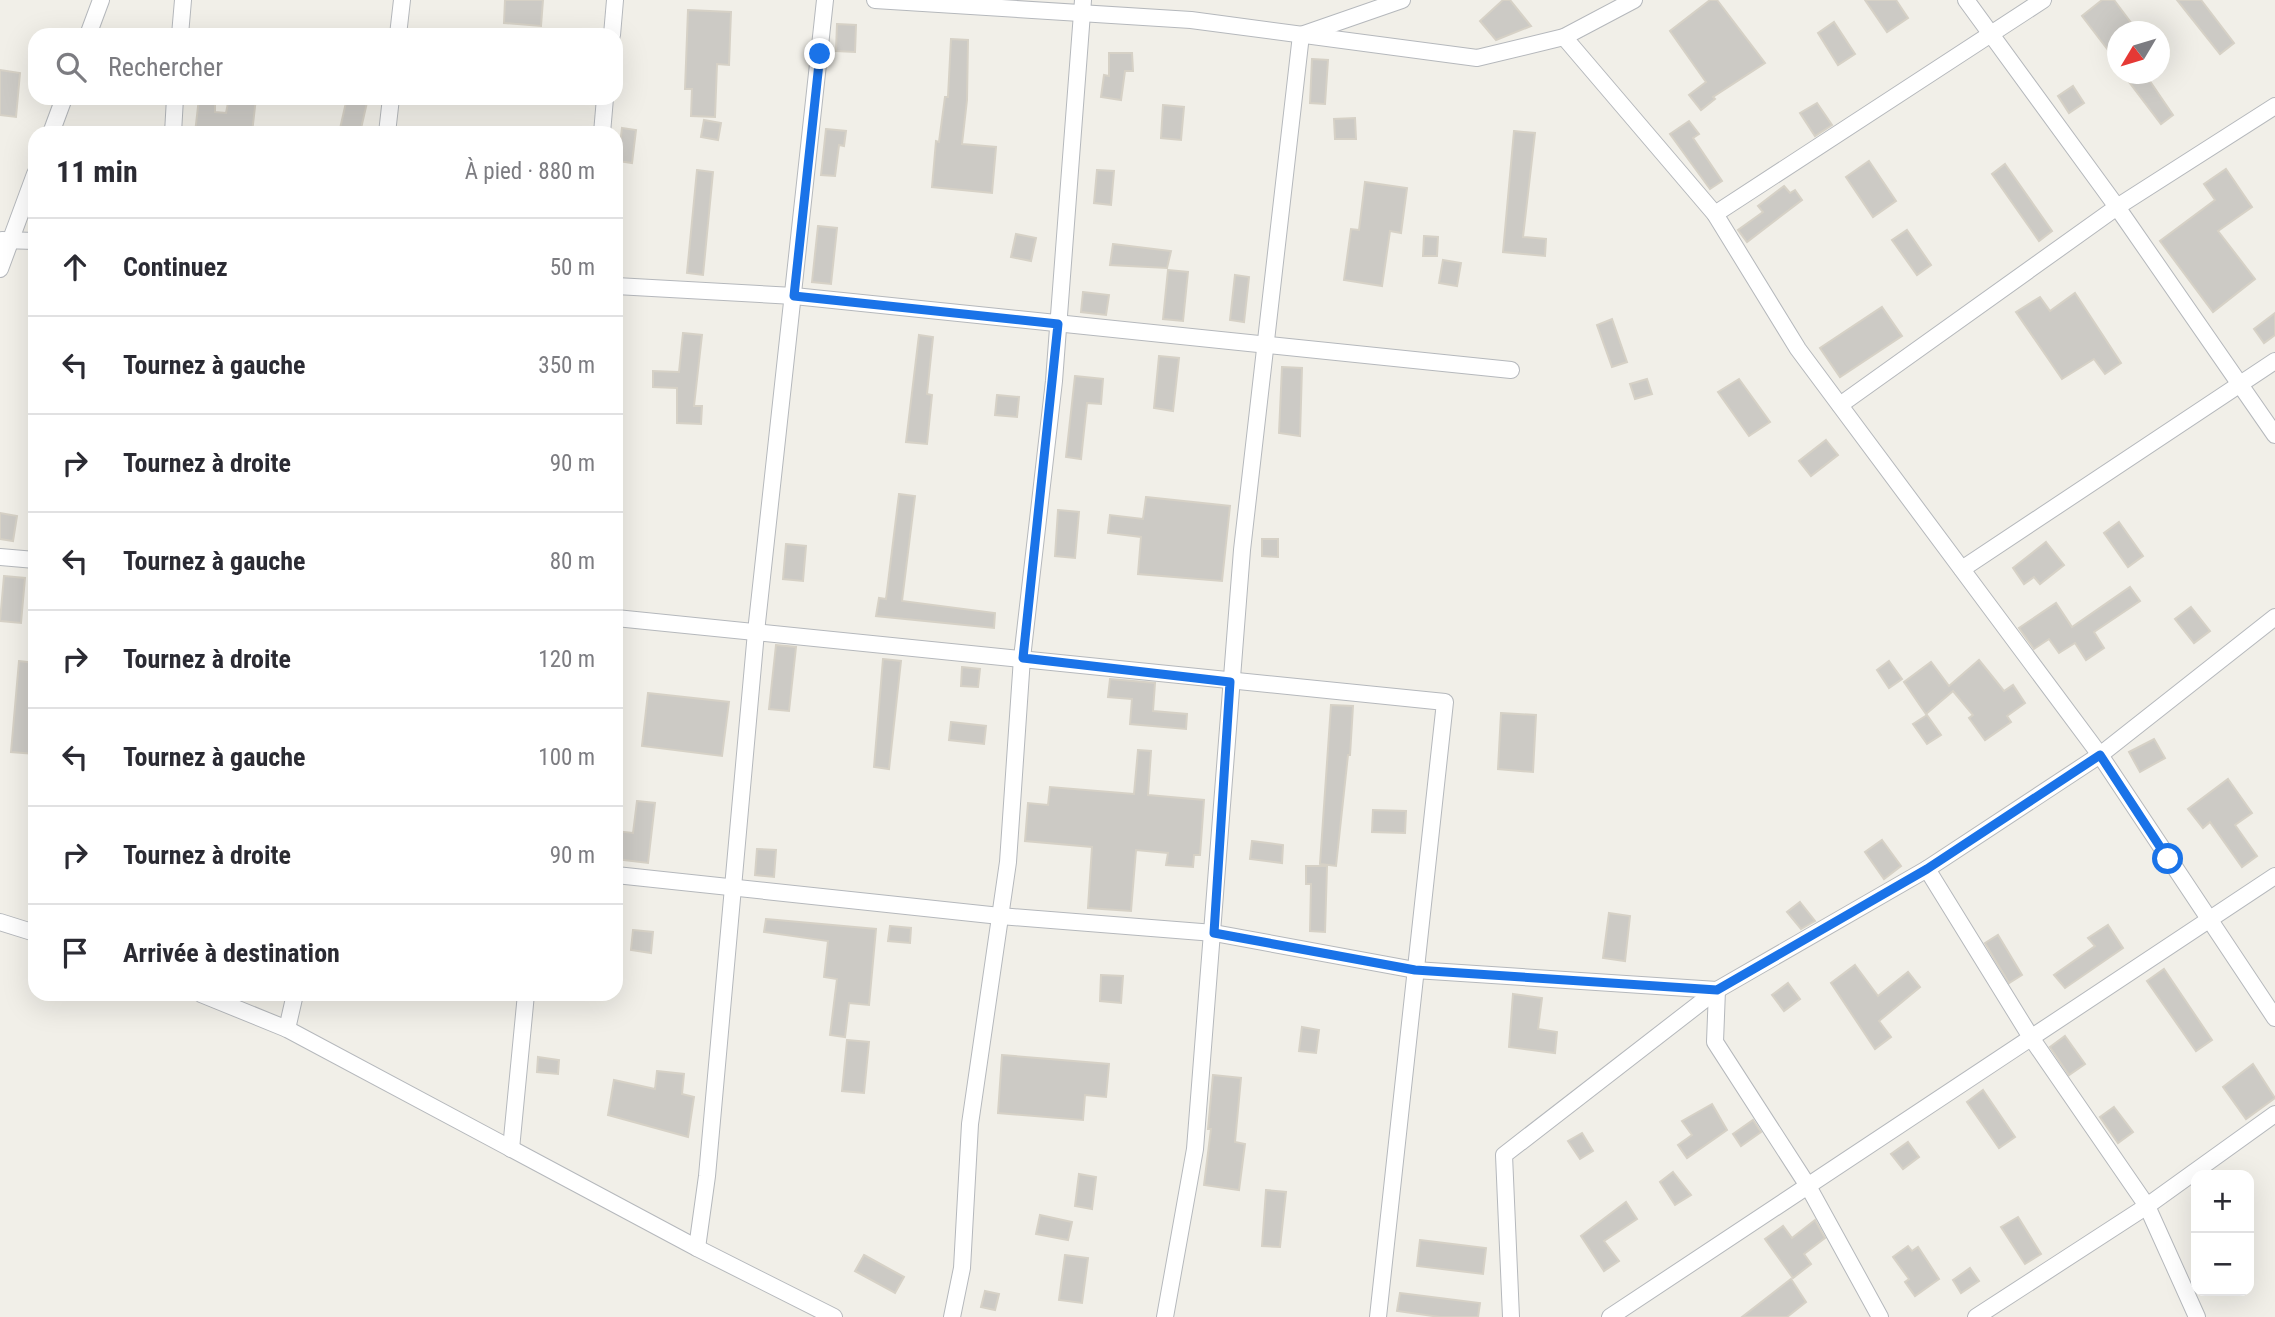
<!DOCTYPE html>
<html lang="fr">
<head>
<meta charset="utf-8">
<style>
  :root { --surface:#fff; --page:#f7f7f7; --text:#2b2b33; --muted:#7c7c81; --line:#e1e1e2 }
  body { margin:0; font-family:"Roboto Condensed",sans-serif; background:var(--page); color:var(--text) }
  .controls { position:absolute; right:21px; bottom:21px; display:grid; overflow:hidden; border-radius:14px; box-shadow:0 7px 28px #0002 }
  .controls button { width:63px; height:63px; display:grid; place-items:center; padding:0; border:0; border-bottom:2px solid var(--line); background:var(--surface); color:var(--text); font:35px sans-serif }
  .compass { position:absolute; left:2107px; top:21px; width:63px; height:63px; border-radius:50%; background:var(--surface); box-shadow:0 7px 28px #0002; rotate:232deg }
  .stop { position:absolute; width:21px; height:21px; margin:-16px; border:5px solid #1a73e8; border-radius:50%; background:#fff }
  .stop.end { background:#1a73e8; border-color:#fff; box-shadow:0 2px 7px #0008 }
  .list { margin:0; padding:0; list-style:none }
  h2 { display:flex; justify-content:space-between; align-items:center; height:91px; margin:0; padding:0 28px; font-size:30px }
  h2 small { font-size:23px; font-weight:400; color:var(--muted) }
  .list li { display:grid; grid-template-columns:46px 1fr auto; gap:21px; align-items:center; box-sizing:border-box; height:98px; padding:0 28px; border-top:2px solid var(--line) }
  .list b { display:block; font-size:26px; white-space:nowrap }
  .list em { font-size:23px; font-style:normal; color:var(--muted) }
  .icon { flex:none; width:38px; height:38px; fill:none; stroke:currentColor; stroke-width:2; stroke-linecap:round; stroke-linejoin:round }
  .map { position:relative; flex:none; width:2275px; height:1317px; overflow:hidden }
  .search { position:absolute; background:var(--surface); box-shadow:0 7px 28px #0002; left:28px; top:28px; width:595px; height:77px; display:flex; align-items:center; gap:18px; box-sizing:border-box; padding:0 24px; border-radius:21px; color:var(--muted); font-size:26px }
  .panel { position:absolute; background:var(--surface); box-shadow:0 7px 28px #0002; left:28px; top:126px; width:595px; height:875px; border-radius:21px }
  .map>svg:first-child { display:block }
  .building { fill:#cccac5; stroke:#d6d1c6; stroke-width:2 }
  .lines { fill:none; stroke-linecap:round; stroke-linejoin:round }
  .street-casing { stroke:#b5b8bc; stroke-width:18 }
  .street { stroke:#fff; stroke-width:16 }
  .route { stroke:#1a73e8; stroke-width:9 }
</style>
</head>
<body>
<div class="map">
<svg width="2275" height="1317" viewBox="0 0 2275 1317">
  <rect width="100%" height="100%" fill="#f1efe8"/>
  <!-- building -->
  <g class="building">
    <polygon points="505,0 543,0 541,26 504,23"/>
    <polygon points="1503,0 1510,0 1531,26 1496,40 1480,21"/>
    <polygon points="1710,0 1717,0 1765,63 1713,97 1715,99 1701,110 1689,95 1706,82 1670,31"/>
    <polygon points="1865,0 1896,0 1908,18 1887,32"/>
    <polygon points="2102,0 2114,0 2138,32 2118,32 2118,63 2082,16"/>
    <polygon points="2177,0 2201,0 2234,43 2220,54"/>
    <polygon points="688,10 731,12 729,65 717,64 715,117 691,116 692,89 685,89"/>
    <polygon points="1834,22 1855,54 1838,65 1818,33"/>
    <polygon points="837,24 856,25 855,52 836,51"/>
    <polygon points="951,39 968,40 967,100 962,144 996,147 992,193 932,187 936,141 939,142 945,97 948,97"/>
    <polygon points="1109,53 1132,53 1133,71 1125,71 1121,100 1101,97 1104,75 1109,76"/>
    <polygon points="1312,59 1328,60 1325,104 1310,103"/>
    <polygon points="0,70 20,73 16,117 0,115"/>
    <polygon points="2123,74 2145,74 2173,115 2161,124"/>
    <polygon points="2073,86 2084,103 2069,113 2058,96"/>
    <polygon points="199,98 215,98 215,112 226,113 229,98 256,98 252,133 212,130 211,133 195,133"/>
    <polygon points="347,98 368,98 360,133 339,133"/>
    <polygon points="1817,103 1832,125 1815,136 1800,113"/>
    <polygon points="1163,105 1184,107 1181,140 1161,138"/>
    <polygon points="1355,118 1356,139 1335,139 1334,119"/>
    <polygon points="704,120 721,123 718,140 701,137"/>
    <polygon points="1689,121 1699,134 1693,138 1722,181 1710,189 1670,134"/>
    <polygon points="622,128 636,130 632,163 618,161"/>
    <polygon points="826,129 846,131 844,146 839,145 835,176 821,175"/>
    <polygon points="1514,131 1535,133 1523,237 1546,239 1545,256 1503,252"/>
    <polygon points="1869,161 1896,201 1873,217 1846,177"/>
    <polygon points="2005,164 2052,231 2039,241 1992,174"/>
    <polygon points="2226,169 2252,207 2218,231 2255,279 2213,312 2160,241 2215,200 2204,184"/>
    <polygon points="697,170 713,172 703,275 687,273"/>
    <polygon points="1097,170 1114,171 1111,205 1094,203"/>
    <polygon points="1365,182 1407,188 1401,233 1390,231 1382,286 1344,280 1351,229 1359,230"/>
    <polygon points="1784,186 1790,193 1795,190 1802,200 1747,242 1738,230 1763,212 1758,206"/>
    <polygon points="818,226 837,228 831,284 812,282"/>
    <polygon points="1907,230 1931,265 1917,275 1892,240"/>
    <polygon points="1016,234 1036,238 1031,261 1011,257"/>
    <polygon points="1424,236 1438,237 1437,256 1423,256"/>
    <polygon points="1113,244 1171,251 1167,268 1110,265"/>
    <polygon points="1443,260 1461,263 1457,286 1439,283"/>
    <polygon points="1168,270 1188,272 1183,321 1163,319"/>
    <polygon points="1235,275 1249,277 1244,322 1230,320"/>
    <polygon points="1083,292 1109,295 1106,315 1081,312"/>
    <polygon points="2075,293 2121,363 2105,374 2094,359 2062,379 2016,312 2040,297 2050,311"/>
    <polygon points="1882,307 1902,336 1840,377 1820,348"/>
    <polygon points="2275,313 2275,335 2264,343 2254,329"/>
    <polygon points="1612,319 1627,362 1612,367 1597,325"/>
    <polygon points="683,333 702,335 694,406 702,406 701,424 677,423 677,388 653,387 653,371 679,372"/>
    <polygon points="919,335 933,337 927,394 932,395 927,444 906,442"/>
    <polygon points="1159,356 1179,358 1173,411 1154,408"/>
    <polygon points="1282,367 1302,368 1300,436 1279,433"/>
    <polygon points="1075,376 1103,379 1101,404 1087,403 1081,459 1066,457"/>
    <polygon points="1647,379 1652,394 1635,399 1630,384"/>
    <polygon points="1739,379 1770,422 1749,436 1718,392"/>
    <polygon points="997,395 1019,397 1017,417 995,415"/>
    <polygon points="1826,440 1838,455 1811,476 1799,461"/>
    <polygon points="899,494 915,496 902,601 995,613 994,628 876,616 879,598 886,599"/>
    <polygon points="1146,497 1230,506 1222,581 1138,574 1141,537 1108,533 1110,515 1143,519"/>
    <polygon points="1058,510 1079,512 1075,558 1055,556"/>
    <polygon points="0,513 17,516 13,541 0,539"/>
    <polygon points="2119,522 2143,556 2128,567 2104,533"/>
    <polygon points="1262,539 1278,539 1278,557 1262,556"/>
    <polygon points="2046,542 2064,565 2040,584 2034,577 2024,584 2013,568"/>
    <polygon points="786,544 806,546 803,581 783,579"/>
    <polygon points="4,576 25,578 21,623 0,621"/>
    <polygon points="2130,587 2140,601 2094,632 2104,648 2086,660 2075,643 2059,653 2049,639 2034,649 2019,628 2056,603 2072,627"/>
    <polygon points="2191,607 2210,631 2194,643 2175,619"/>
    <polygon points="776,645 796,647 789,711 769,709"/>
    <polygon points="883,659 901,661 889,769 874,767"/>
    <polygon points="1979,660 2004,691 2013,685 2025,703 2007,716 2011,722 1985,740 1969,718 1973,715 1953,691 1926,714 1904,682 1931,662 1949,686"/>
    <polygon points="19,661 35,663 35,754 11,752"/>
    <polygon points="1889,661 1902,679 1889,688 1877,670"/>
    <polygon points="962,667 980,669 978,687 961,686"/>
    <polygon points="1110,679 1155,683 1153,711 1187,714 1186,729 1130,724 1132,699 1108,697"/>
    <polygon points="648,693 729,702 722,756 642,746"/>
    <polygon points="1331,705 1353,706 1350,755 1348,755 1336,866 1320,864"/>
    <polygon points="1501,713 1536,715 1533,772 1498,769"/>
    <polygon points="1927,715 1941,735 1927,744 1913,724"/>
    <polygon points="951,722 986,726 984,744 949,740"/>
    <polygon points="2154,739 2165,758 2140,772 2129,752"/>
    <polygon points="1138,750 1151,751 1148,795 1204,800 1200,855 1194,855 1193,867 1166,865 1168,853 1136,850 1131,911 1088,908 1092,847 1025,841 1028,803 1048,805 1050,787 1134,794"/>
    <polygon points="2228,779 2252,813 2235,825 2257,856 2242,867 2210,822 2203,828 2188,809"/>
    <polygon points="637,801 655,803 648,863 616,859 616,831 633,833"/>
    <polygon points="1373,810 1406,811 1405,833 1372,832"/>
    <polygon points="1882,840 1901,866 1884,879 1865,852"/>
    <polygon points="1252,841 1283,845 1282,863 1250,859"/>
    <polygon points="757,849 776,850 774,877 755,875"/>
    <polygon points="1306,866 1327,866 1325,932 1310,931 1311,884 1306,884"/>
    <polygon points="1800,902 1815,921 1801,929 1787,912"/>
    <polygon points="1609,913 1630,916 1625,961 1603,958"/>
    <polygon points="766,919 876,929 869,1005 849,1003 845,1037 830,1035 837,979 824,977 828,941 764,932"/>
    <polygon points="2108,925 2123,948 2065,988 2054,975 2095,946 2088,938"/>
    <polygon points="890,926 911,928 910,943 888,941"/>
    <polygon points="633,930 653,932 651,953 631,950"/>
    <polygon points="1998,935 2022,975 2009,983 1985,943"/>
    <polygon points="1855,965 1878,996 1908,972 1920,987 1879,1021 1891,1037 1875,1049 1831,983"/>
    <polygon points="2164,969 2212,1040 2196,1051 2147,981"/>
    <polygon points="1101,975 1123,976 1121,1003 1100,1001"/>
    <polygon points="1788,983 1800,999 1784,1011 1772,995"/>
    <polygon points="1513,994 1542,998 1538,1029 1557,1032 1555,1053 1509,1047"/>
    <polygon points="1302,1027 1319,1030 1316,1053 1299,1051"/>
    <polygon points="2065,1036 2085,1064 2069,1075 2050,1047"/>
    <polygon points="847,1040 869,1042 864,1093 842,1091"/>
    <polygon points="1002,1055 1109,1064 1106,1097 1085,1095 1083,1120 998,1113"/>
    <polygon points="538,1057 559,1060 558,1074 537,1072"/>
    <polygon points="2253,1064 2275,1098 2246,1119 2223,1087"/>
    <polygon points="657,1071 684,1074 682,1094 694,1097 688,1137 608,1115 614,1080 655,1089"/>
    <polygon points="1213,1075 1241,1078 1235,1142 1245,1144 1239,1190 1204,1185 1211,1129 1208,1129"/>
    <polygon points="1983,1090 2015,1137 1999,1148 1967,1102"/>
    <polygon points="1712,1104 1727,1130 1687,1158 1678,1145 1692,1135 1682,1121"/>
    <polygon points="2114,1107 2133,1132 2118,1143 2100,1117"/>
    <polygon points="1753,1120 1761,1132 1741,1146 1733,1134"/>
    <polygon points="1582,1133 1593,1151 1580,1159 1568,1141"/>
    <polygon points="1908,1142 1919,1157 1903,1169 1891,1154"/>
    <polygon points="1673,1172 1691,1195 1675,1205 1660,1182"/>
    <polygon points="1079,1174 1096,1177 1092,1209 1075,1206"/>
    <polygon points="1266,1190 1286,1192 1280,1247 1262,1246"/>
    <polygon points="1626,1202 1637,1219 1604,1241 1619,1261 1604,1271 1581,1236"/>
    <polygon points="1040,1215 1072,1222 1068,1240 1036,1234"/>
    <polygon points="2018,1217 2041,1254 2025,1264 2001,1227"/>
    <polygon points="1815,1220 1825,1238 1804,1254 1811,1264 1793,1278 1765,1239 1783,1226 1792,1238"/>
    <polygon points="1420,1240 1486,1248 1483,1274 1417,1266"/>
    <polygon points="1908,1246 1912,1251 1918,1247 1939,1279 1915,1296 1905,1282 1909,1279 1893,1257"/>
    <polygon points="864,1255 904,1277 895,1293 855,1271"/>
    <polygon points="1065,1255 1088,1258 1082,1303 1059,1300"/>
    <polygon points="1970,1268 1979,1281 1961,1293 1953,1280"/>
    <polygon points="1791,1279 1806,1302 1787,1317 1742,1317"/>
    <polygon points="985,1291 999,1294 995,1310 981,1307"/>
    <polygon points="1400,1293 1480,1303 1478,1317 1440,1317 1397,1311"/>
  </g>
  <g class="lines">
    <!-- street casing -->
    <g class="street-casing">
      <g id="street">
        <polyline points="875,0 1191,20 1477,58 1564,37 1634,0"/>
        <polyline points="1966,0 2117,207 2275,435"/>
        <polyline points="88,35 101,0"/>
        <polyline points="180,35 183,0"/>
        <polyline points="398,35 402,0"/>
        <polyline points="612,35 615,0"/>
        <polyline points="1564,37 1715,214 1798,349 2100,755 2275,1018"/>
        <polyline points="51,133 64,98"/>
        <polyline points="173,133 175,98"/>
        <polyline points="387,133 391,98"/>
        <polyline points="602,133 605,98"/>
        <polyline points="1715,214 2043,0"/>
        <polyline points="2,240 35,241"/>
        <polyline points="0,269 35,174"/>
        <polyline points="616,286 794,296 1511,370"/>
        <polyline points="1840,405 2117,207 2275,106"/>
        <polyline points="0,557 35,560"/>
        <polyline points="1962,569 2275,361"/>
        <polyline points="616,618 1445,702 1378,1317"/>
        <polyline points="1927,869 2032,1039 2147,1206 2197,1317"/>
        <polyline points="616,875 1000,916 1214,933 1415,970 1717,990 1715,1042 1808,1186 1880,1317"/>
        <polyline points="0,922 35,933"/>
        <polyline points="201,994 287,1029 697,1248 834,1317"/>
        <polyline points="287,1029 295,994"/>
        <polyline points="511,1149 526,994"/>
        <polyline points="697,1248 707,1176 756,632 825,0"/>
        <polyline points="952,1317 962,1268 970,1124 1008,862 1022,658 1054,381 1083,0"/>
        <polyline points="1165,1317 1195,1149 1242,550 1301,35 1402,0"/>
        <polyline points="1511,1317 1504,1155 1717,990 1927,869 2100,755 2275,617"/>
        <polyline points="1610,1317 2275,876"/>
        <polyline points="1976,1317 2147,1206 2275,1114"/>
      </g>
    </g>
    <!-- street -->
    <use href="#street" class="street"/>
  </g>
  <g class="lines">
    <!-- route -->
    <polyline class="route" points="820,54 794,296 1058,324 1023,658 1230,682 1214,933 1415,970 1717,990 1927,869 2100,755 2168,859"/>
  </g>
</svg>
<div class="controls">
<button>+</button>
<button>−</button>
</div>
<svg class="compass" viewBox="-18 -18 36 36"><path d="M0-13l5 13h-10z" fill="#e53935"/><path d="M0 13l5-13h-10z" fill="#7c7c81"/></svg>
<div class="stop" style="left:2168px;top:859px"></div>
<div class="stop end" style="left:820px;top:54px"></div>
<div class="search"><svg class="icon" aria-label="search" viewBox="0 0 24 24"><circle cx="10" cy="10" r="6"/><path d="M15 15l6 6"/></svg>Rechercher</div>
<section class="panel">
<h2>11 min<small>À pied · 880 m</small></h2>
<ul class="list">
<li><svg class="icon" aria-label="ahead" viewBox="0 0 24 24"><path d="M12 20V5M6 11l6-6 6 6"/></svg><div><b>Continuez</b></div><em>50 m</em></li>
<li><svg class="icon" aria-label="left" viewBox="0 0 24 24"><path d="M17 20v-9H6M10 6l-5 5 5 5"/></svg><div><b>Tournez à gauche</b></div><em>350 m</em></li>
<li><svg class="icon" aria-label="right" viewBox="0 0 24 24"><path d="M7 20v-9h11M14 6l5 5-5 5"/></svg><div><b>Tournez à droite</b></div><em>90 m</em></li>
<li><svg class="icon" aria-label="left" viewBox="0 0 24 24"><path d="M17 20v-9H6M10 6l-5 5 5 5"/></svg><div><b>Tournez à gauche</b></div><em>80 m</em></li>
<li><svg class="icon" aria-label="right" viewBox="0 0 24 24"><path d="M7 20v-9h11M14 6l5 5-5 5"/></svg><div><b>Tournez à droite</b></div><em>120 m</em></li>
<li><svg class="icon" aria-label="left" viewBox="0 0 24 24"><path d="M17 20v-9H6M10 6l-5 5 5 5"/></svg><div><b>Tournez à gauche</b></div><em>100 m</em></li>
<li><svg class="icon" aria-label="right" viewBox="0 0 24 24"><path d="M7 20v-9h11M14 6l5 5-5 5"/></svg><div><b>Tournez à droite</b></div><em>90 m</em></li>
<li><svg class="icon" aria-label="arrive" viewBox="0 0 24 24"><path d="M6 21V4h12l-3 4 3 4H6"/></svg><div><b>Arrivée à destination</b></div></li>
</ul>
</section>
</div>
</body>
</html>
